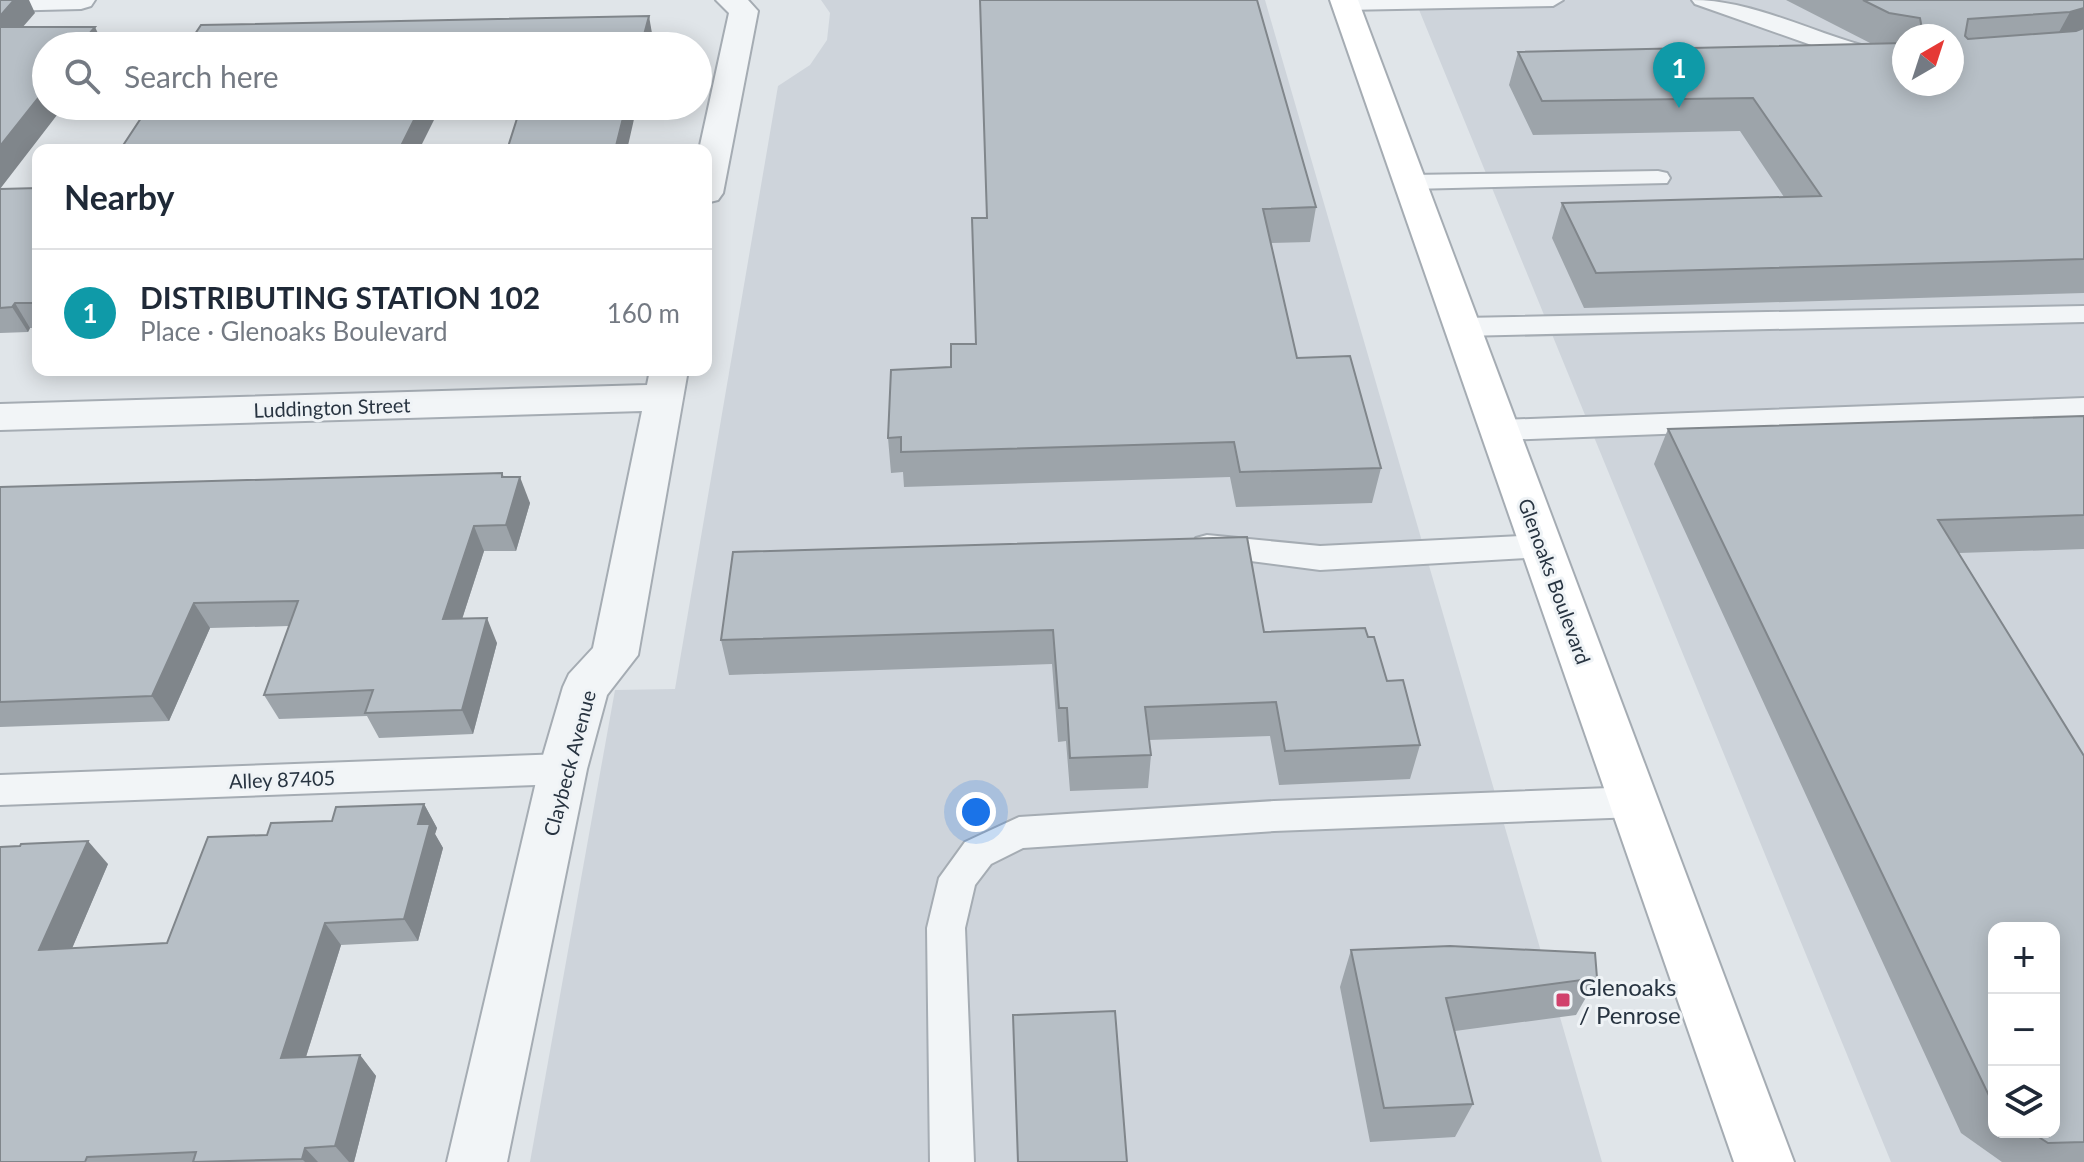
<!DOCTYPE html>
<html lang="en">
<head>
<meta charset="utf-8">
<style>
  :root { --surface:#fff; --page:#f2f2f3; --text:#1f2937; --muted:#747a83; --line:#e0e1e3; --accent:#db2777 }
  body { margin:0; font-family:Lato,sans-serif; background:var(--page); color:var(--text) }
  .controls { position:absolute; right:24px; bottom:24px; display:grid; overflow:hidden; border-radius:16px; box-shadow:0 4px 20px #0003 }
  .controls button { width:72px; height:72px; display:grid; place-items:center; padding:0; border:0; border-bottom:2px solid var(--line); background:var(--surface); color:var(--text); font:40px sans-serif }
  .compass { position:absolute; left:1892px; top:24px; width:72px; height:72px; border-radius:50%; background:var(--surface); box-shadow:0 4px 20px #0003; rotate:39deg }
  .you { position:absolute; left:976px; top:812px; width:28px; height:28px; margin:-20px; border:6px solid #fff; border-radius:50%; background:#1a73e8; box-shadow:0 0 0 12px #1a73e833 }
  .badge { display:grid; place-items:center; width:52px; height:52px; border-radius:50%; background:var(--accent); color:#fff; font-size:26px; font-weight:700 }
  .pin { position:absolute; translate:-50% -66px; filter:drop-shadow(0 2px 4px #0008) }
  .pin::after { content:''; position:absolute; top:42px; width:28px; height:24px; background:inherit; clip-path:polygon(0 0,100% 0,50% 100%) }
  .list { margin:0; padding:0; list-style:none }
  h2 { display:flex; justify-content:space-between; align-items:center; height:104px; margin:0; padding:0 32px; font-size:34px }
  h2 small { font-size:26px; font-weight:400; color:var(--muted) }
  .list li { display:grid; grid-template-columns:52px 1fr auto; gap:24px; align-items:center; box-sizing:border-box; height:128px; padding:0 32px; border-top:2px solid var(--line) }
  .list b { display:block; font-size:30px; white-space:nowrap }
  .list p { margin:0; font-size:26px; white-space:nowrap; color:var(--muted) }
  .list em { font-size:26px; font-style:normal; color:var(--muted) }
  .icon { flex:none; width:44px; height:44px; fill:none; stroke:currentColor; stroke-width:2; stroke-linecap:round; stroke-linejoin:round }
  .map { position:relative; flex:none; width:2084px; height:1162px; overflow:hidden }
  .search { position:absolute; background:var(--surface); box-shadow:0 4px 20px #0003; left:32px; top:32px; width:680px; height:88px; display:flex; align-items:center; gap:20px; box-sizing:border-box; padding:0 28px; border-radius:44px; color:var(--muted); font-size:30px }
  .panel { position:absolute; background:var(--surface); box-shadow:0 4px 20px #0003; left:32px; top:144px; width:680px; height:232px; border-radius:16px }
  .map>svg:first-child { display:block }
  .built { fill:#ced4db; fill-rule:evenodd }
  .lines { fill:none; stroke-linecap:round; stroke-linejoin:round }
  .lane-casing { stroke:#a5acb3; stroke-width:4 }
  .street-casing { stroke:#a5acb3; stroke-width:4 }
  .secondary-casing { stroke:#a5acb3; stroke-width:4 }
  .lane { fill:#f2f5f7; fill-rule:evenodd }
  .street { fill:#f2f5f7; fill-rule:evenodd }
  .secondary { fill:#fff; fill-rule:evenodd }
  .wall { fill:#9da4aa; fill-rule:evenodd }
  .shaded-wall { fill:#80868b }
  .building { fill:#b7bfc6; stroke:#80868b; stroke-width:2 }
  .poi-dot { fill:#d1426c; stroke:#eff3f6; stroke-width:3 }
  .labels { text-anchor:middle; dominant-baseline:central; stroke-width:6; stroke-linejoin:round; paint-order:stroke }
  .street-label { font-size:20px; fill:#283441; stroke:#eff3f6 }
  .near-poi-label { font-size:24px; fill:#283441; stroke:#eff3f6; text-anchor:start }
</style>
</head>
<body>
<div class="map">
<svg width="2084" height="1162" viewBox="0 0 2084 1162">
  <rect width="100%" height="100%" fill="#e0e5e9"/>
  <!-- built -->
  <g class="built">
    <polygon points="821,0 1265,0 1602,1162 530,1162 615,690 675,689 778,86 810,65 827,40 830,13"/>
    <path d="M 1415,0 L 2084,0 L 2084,1162 L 1891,1162 ZM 1904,36 L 1952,36 L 1952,84 L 1904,84 ZM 1994,928 L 2054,928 L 2054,1132 L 1994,1132 Z"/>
  </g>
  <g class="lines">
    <!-- lane casing -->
    <g class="lane-casing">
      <g id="lane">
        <polygon points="1337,0 1563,0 1553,6 1345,10 1338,8 1335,4"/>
        <path d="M 1692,0 C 1764,0 1831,45 1904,54 L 1904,68 L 1857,61 L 1695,4 Z"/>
        <polygon points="1658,171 1667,173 1670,178 1667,183 1410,189 1401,187 1398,182 1401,177 1410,175"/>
        <polygon points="2084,306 2084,322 1463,336 1453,333 1449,327 1453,321 1463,318"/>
        <polygon points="2084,398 2084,418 1501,440 1491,437 1486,430 1491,423 1501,420"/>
        <polygon points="1207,535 1320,546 1543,535 1554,538 1559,546 1554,554 1543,557 1320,570 1196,554 1191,546 1196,538"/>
        <polygon points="563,754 576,759 581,769 576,779 563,784 0,805 0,775"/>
        <polygon points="1636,787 1649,791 1654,802 1649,813 1636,817 1274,831 1023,848 991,864 975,885 965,928 974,1162 930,1162 927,928 939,878 965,842 1019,817 1274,801"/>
      </g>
    </g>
    <!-- street casing -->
    <g class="street-casing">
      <g id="street">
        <polygon points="0,0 95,0 91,6 81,9 0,11"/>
        <polygon points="716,0 748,0 758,11 723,193 718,200 706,203 706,150 699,150 729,13"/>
        <polygon points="650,370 688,370 638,655 607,695 587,769 507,1162 447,1162 539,769 563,687 569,674 593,648 642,411 0,430 0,404 647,385"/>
      </g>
    </g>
    <!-- secondary casing -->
    <g class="secondary-casing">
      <polygon id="secondary" points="1330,0 1358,0 1794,1162 1734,1162"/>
    </g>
    <!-- lane -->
    <use href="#lane" class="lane"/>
    <!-- street -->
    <use href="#street" class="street"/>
    <!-- secondary -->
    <use href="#secondary" class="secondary"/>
  </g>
  <!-- wall -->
  <g class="wall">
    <path d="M 1786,0 L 2084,0 L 2084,293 L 1584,308 L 1552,238 L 1562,203 L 1784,197 L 1740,131 L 1533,135 L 1509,85 L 1518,52 L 1872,44 ZM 1904,36 L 1952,36 L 1904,84 Z"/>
    <polygon points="38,188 38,328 30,328 28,332 0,333 0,189"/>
    <polygon points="1316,207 1310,242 1271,243 1297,358 1381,468 1372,503 1236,507 1230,477 904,487 903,472 891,473 888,438 951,367 976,344 987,218"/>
    <path d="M 2084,416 L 2084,549 L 1959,553 L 2084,756 L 2084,1162 L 2002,1162 L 1961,1133 L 1654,464 L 1668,429 ZM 1994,928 L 2054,1132 L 1994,1132 Z"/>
    <polygon points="502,473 504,477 530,503 516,551 484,551 462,619 497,643 473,734 379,738 367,716 279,719 264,695 289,626 210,628 169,721 0,727 0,487"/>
    <polygon points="733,552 1264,632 1368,637 1387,681 1420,745 1410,779 1279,785 1270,736 1149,740 1151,755 1148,788 1070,791 1066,741 1058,742 1052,664 729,675 721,640"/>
    <polygon points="424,804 437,828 435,834 443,848 418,941 341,945 306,1057 360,1055 376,1076 354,1162 0,1162 20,846 108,864 72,948 167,943 267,835 332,821"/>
    <polygon points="1351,950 1597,978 1576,1015 1455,1031 1473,1104 1455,1137 1370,1142 1340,987"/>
  </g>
  <!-- shaded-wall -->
  <g class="shaded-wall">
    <polygon points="14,0 29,0 35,13 2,51 0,47 0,16"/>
    <polygon points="2084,8 2084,34 2052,45 2070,12"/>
    <polygon points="649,16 653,39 652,46 641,46"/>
    <polygon points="95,27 104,46 79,46"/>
    <polygon points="46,88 46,106 64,106 0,189 0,146"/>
    <polygon points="421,106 441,106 419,150 399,150"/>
    <polygon points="626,106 637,106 627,150 615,150"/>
    <polygon points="15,303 30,328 28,332 12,307"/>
    <polygon points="520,477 530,503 516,551 506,525"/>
    <polygon points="474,526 484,551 454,644 443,619"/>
    <polygon points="194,603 210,628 169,721 152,696"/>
    <polygon points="487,618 497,643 473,734 462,710"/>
    <polygon points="424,804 437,828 435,834 443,848 418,941 404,919 418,824"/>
    <polygon points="88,841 108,864 62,972 39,950"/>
    <polygon points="325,923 341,945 299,1079 281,1058"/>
    <polygon points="360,1055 376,1076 354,1162 349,1162 335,1146"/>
    <polygon points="305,1148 318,1162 305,1162 302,1159"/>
  </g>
  <!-- building -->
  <g class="building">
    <polygon points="0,0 14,0 0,16"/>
    <polygon points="980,0 1257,0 1316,207 1263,209 1297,358 1350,356 1381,468 1240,472 1234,442 901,452 901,437 888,438 891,370 951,367 951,344 976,344 972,218 987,218"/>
    <polygon points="1863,0 2084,0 2084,8 2070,12 1968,19 1965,36 1968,39 2076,31 2084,28 2084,259 1596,273 1562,203 1821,196 1753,98 1542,101 1518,52 1904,43 1904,84 1952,84 1952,36 1937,36 1922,29 1920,18 1889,13"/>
    <polygon points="649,16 641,46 187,46 201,25"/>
    <polygon points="0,27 95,27 79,46 46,46 46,88 0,146"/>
    <polygon points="149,106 421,106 399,150 120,150"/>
    <polygon points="521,106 626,106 615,150 507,150"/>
    <polygon points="38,188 38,303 15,303 12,307 0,308 0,189"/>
    <polygon points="2084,416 2084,515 1938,520 2084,756 2084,1142 2048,1143 2031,1132 2054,1132 2054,928 1994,928 1994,1106 1668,429"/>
    <polygon points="502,473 502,477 520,477 506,525 474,526 443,619 487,618 462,710 365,713 373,690 264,695 298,601 194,603 152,696 0,702 0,487"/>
    <polygon points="1247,537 1264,632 1365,628 1368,637 1374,637 1387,681 1403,680 1420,745 1285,751 1276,702 1145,707 1151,755 1070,758 1067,708 1059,708 1053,630 721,640 733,552"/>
    <polygon points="424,804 418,824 430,824 404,919 325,923 281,1058 360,1055 335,1146 305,1148 302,1159 193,1162 196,1152 87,1157 85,1162 0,1162 0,847 20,846 21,844 88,841 39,950 167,943 208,837 267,835 271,823 332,821 336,807"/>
    <polygon points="1450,946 1595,953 1597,978 1446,998 1473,1104 1384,1108 1351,950"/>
    <polygon points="1115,1011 1127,1162 1018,1162 1013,1015"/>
  </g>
  <!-- markers -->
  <rect class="poi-dot" x="1555" y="992" width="16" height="16" rx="4"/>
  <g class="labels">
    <!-- street labels -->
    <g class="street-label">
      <text transform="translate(332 407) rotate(-2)">Luddington Street</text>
      <text transform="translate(1555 581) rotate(70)">Glenoaks Boulevard</text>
      <text transform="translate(569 763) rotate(-75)">Claybeck Avenue</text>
      <text transform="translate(282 779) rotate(-2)">Alley 87405</text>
    </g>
    <!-- near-poi labels -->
    <g class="near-poi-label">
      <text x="1579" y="986">Glenoaks<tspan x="1579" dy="28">/ Penrose</tspan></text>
    </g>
  </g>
</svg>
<div class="controls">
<button>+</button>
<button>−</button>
<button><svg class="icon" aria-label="layers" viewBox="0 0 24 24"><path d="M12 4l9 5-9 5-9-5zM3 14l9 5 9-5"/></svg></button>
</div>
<svg class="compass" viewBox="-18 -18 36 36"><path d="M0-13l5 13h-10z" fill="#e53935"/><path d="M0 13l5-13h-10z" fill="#747a83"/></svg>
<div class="you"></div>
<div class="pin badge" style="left:1679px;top:108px;background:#0f9aa8">1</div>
<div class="search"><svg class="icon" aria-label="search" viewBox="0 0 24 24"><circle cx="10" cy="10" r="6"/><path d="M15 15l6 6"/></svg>Search here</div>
<section class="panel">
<h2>Nearby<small></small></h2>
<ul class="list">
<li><span class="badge" style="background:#0f9aa8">1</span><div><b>DISTRIBUTING STATION 102</b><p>Place · Glenoaks Boulevard</p></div><em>160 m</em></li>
</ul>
</section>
</div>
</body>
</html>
